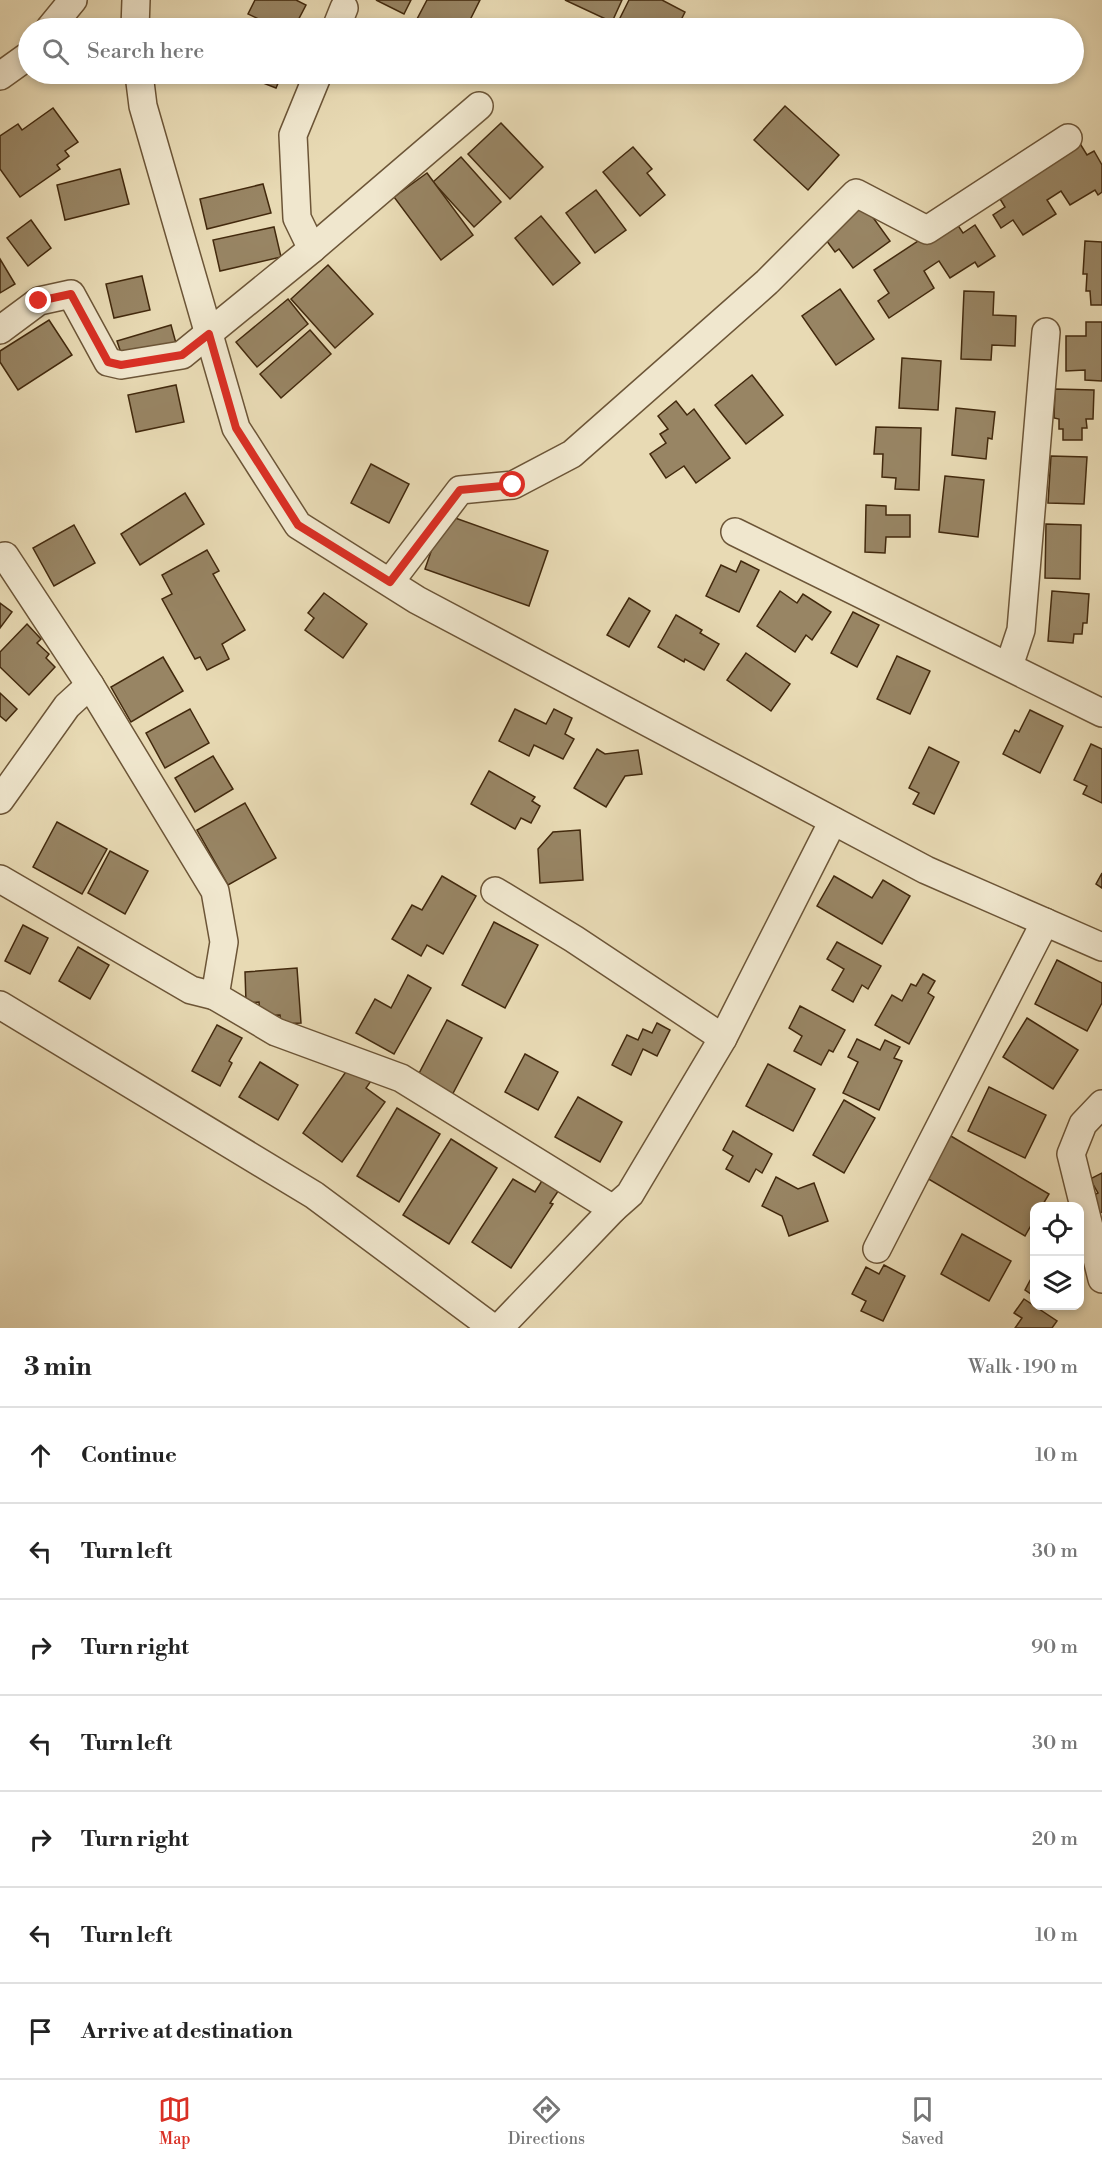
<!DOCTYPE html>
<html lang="en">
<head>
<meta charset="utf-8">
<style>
  :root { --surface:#fff; --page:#f6f6f6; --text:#222; --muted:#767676; --line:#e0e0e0; --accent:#d93025 }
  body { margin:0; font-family:"Libre Bodoni",serif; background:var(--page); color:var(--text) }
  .controls { position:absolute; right:18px; bottom:18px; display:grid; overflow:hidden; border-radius:12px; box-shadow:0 3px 9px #0003 }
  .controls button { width:54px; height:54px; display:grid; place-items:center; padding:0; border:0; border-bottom:2px solid var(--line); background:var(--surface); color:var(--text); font:30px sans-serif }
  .stop { position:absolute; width:18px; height:18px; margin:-14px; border:4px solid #d93025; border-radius:50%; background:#fff }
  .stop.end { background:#d93025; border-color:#fff; box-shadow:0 2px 6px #0008 }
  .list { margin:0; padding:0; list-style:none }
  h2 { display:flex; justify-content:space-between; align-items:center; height:78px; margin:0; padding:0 24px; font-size:26px }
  h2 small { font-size:20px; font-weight:400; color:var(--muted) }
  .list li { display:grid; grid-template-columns:39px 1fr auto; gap:18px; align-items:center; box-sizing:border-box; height:96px; padding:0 24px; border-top:2px solid var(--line) }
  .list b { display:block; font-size:22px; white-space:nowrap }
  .list em { font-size:20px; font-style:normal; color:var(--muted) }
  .icon { flex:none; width:33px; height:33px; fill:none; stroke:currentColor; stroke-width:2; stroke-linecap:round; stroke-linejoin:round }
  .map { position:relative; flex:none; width:1102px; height:1328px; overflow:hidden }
  .search { position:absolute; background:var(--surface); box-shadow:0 3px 9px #0003; left:18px; right:18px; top:18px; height:66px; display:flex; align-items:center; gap:15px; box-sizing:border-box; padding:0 21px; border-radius:33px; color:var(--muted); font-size:22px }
  .sheet { height:750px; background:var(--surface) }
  nav { display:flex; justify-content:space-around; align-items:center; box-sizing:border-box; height:84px; border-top:2px solid var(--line); background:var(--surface); font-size:16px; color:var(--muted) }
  nav a { display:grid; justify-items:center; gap:3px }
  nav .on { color:var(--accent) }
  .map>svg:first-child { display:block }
  .building { fill:#988564; stroke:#42290d; stroke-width:1.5 }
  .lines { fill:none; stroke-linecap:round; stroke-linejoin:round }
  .minor-casing { stroke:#6c5537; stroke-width:30 }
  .minor { stroke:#f0e7ce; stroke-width:27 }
  .route { stroke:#d93025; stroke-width:8 }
</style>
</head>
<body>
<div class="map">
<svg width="1102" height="1328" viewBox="0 0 1102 1328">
  <rect width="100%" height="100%" fill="#e8dab4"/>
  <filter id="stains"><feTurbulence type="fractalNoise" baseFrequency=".00333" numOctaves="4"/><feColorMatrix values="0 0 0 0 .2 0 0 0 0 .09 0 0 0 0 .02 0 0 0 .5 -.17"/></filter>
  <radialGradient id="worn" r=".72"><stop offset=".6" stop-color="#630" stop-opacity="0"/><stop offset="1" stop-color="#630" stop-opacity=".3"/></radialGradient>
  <!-- building -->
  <g class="building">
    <polygon points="255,0 296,0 306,5 294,28 260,28 263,21 248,14"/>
    <polygon points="376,0 411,0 404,14"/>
    <polygon points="427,0 480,0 466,28 431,28 416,21"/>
    <polygon points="565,0 622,0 612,22"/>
    <polygon points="629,0 662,0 685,12 677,28 615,28"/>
    <polygon points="232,22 248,28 230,28"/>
    <polygon points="240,74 282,74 276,88"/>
    <polygon points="785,106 839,155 808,190 754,140"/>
    <polygon points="53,108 78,142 65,151 69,156 57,165 60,169 20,197 0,169 0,136 18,124 22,130"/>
    <polygon points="501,123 543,167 510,199 468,154"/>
    <polygon points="1079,142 1087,155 1094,151 1102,165 1102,192 1098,195 1095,190 1070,205 1061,191 1047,200 1056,214 1023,235 1013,220 1001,228 993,215 1005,207 997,194"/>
    <polygon points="633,147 652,169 647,173 665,195 640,216 603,172"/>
    <polygon points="461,157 501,202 474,227 433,182"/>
    <polygon points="120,169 129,204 65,220 57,185"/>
    <polygon points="427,173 473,235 441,260 394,197"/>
    <polygon points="263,184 271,213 207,229 200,199"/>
    <polygon points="596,190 626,230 595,253 566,213"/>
    <polygon points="864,205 890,241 853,268 839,249 835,252 823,236"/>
    <polygon points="541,216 580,263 553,285 515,238"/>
    <polygon points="953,218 963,233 975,225 995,256 978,267 975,262 950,278 939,261 924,271 934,288 889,318 878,301 889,293 874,270"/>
    <polygon points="31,220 51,248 28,266 7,238"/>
    <polygon points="274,227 281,257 220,271 213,240"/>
    <polygon points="1085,241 1102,242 1102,305 1091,305 1090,291 1086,291 1087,274 1083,274"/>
    <polygon points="0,259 15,284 0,293"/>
    <polygon points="328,265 373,314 335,348 291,299"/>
    <polygon points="142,276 150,310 114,318 106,284"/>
    <polygon points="840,289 874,339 836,365 802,316"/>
    <polygon points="964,291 994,292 993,315 1016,316 1015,346 992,345 991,360 961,359"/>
    <polygon points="288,299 308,324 257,367 236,342"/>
    <polygon points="49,320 72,355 18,390 0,362 0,351"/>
    <polygon points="1086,322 1102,322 1102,381 1085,380 1085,370 1066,371 1066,336 1086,336"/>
    <polygon points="171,325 177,347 124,362 117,341"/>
    <polygon points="310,330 331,354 281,398 260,374"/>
    <polygon points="902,358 941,361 938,410 899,408"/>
    <polygon points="752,375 783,415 746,444 715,405"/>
    <polygon points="176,385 184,422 136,432 128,395"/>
    <polygon points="1055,389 1094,390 1093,419 1086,419 1087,428 1082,428 1082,440 1063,440 1063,429 1059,429 1059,419 1054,418"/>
    <polygon points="676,401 687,415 694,409 730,458 696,483 684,466 666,478 650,454 666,443 660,434 668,429 658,416"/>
    <polygon points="956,408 995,412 992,439 988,438 986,459 952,455"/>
    <polygon points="876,427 921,428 919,490 895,489 896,478 882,477 883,454 874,454"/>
    <polygon points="1051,456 1087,457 1084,504 1048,503"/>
    <polygon points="371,464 409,484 389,523 351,503"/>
    <polygon points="945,476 984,480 978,537 939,532"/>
    <polygon points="185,493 204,524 140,565 121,534"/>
    <polygon points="866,505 886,506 886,515 910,515 910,537 886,537 885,553 865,552"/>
    <polygon points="444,514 548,551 529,606 425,569"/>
    <polygon points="1046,524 1081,525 1080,579 1045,578"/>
    <polygon points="74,525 95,563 54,586 33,548"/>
    <polygon points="207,550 219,571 213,574 245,630 222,644 229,659 207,670 200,657 195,659 162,599 172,594 162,575"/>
    <polygon points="741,561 759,570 739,612 706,596 721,565 736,572"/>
    <polygon points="780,591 797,603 803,594 831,612 812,640 806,635 795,652 757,626"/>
    <polygon points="1052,591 1089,594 1087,623 1083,623 1082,634 1074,634 1073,643 1048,641"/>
    <polygon points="324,593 367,624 343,658 305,630 314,618 308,613"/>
    <polygon points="629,598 650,611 629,647 607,635"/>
    <polygon points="0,603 12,612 0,628"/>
    <polygon points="853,612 879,625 857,667 831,653"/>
    <polygon points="676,615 702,630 700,633 719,644 704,670 685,659 684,662 658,647"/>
    <polygon points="27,624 41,639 37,643 49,654 46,658 55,667 29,695 0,667 0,652"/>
    <polygon points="746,653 790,684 771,711 727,680"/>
    <polygon points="897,656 930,671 910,714 877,699"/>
    <polygon points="163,657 183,691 131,722 111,687"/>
    <polygon points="0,693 17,709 6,721 0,716"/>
    <polygon points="190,709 209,743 165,768 146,733"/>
    <polygon points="515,709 546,724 554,709 572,718 565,734 574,739 563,759 534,745 529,756 499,741"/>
    <polygon points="1030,710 1063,726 1040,773 1003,754 1015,730 1019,732"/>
    <polygon points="1091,744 1102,749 1102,803 1083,794 1087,786 1074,780"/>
    <polygon points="929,747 959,762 934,814 913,804 919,793 909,788"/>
    <polygon points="597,749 605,754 638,750 642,774 625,776 606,807 574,788"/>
    <polygon points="213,756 233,789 195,812 175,778"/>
    <polygon points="489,771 535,797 532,801 540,806 531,823 521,818 515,829 471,804"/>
    <polygon points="245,803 276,858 228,885 197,830"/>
    <polygon points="57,822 107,849 82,894 33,867"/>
    <polygon points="580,830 583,880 540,883 538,849 553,832"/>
    <polygon points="110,851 148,871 125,914 88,893"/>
    <polygon points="1102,873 1102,888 1096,884"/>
    <polygon points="442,876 476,896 443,954 427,945 421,956 392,939 412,905 422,910"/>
    <polygon points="834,876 872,898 883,880 910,896 882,944 817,906"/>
    <polygon points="494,922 538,945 505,1008 462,985"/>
    <polygon points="23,925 48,938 30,974 5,961"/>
    <polygon points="837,942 881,966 868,989 862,985 853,1002 832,990 844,969 827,959"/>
    <polygon points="78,947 109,965 90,999 59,981"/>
    <polygon points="1057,960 1102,983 1102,1003 1087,1031 1035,1004"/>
    <polygon points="297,968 301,1023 281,1024 280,1015 260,1016 259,1002 246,1003 245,972"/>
    <polygon points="923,974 935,981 928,993 934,997 909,1044 875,1025 892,995 902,1001 911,984 916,986"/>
    <polygon points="408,975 431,988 394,1054 356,1033 375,999 391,1008"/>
    <polygon points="800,1006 845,1030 833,1052 829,1050 821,1065 794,1051 802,1036 789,1028"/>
    <polygon points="1027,1018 1078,1050 1053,1089 1003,1057"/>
    <polygon points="447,1020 482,1038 450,1099 415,1081"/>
    <polygon points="657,1023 670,1030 657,1056 643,1049 631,1075 612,1065 627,1035 638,1040 643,1029 652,1033"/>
    <polygon points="217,1025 242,1038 229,1061 232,1063 220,1086 192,1071"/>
    <polygon points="857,1039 880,1050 885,1040 900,1047 894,1058 902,1061 879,1110 843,1093 858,1062 848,1057"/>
    <polygon points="525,1054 558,1072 538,1110 505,1092"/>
    <polygon points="260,1062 298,1085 278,1120 239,1097"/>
    <polygon points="352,1063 373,1078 366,1088 385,1102 342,1162 303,1133"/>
    <polygon points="768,1064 815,1089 793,1131 746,1106"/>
    <polygon points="989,1087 1046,1115 1025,1158 968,1131"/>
    <polygon points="578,1097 622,1122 600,1162 555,1137"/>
    <polygon points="844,1100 875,1118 844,1173 813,1155"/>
    <polygon points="397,1108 440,1134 399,1202 357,1176"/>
    <polygon points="733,1131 772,1154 762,1173 756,1169 749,1182 726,1169 733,1156 723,1150"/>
    <polygon points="944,1132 1049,1194 1042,1206 1034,1206 1034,1220 1025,1236 920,1174"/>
    <polygon points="451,1139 497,1168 449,1244 403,1215"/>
    <polygon points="1102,1173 1102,1212 1092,1218 1083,1201 1098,1193 1090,1179"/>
    <polygon points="545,1176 561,1187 550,1203 553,1204 511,1268 472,1242 513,1179 535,1192"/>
    <polygon points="776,1177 798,1189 814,1183 828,1221 789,1236 782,1216 762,1206"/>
    <polygon points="962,1234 1011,1261 989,1301 941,1274"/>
    <polygon points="884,1265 905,1276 883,1321 861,1311 866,1301 852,1294 866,1267 879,1274"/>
    <polygon points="1034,1273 1034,1296 1025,1290"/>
    <polygon points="1024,1299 1057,1321 1052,1328 1015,1328 1022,1318 1014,1313"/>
  </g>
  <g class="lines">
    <!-- minor casing -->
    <g class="minor-casing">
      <g id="minor">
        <polyline points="50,28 73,0"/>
        <polyline points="135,28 136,0"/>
        <polyline points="336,28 344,8"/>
        <polyline points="139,74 143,106 236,428 298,525 417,600 926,870 1102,947"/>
        <polyline points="0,76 28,56"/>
        <polyline points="312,249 297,218 293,135 318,74"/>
        <polyline points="0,330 39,301 71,294 108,362 121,365 182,355 312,249 479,106"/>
        <polyline points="735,532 1102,713"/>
        <polyline points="0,557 5,556 90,685 215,891 224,942 215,996 276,1032 401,1078 613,1209 499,1328"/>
        <polyline points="390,582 460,490 513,485 572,454 767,282 856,193 927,230 1068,138"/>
        <polyline points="1009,666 1021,630 1046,332"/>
        <polyline points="0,800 67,706 90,685"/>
        <polyline points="0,879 191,990 215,996"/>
        <polyline points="495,891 574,939 723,1038"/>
        <polyline points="0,1005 314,1195 493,1328"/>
        <polyline points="1102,1104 1083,1124 1071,1154 1102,1279"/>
        <polyline points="613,1209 630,1194 723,1038 833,821"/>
        <polyline points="877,1249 1045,922"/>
      </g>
    </g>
    <!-- minor -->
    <use href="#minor" class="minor"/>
  </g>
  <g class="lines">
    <!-- route -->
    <polyline class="route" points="39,301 71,294 108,362 121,365 182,355 209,334 236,428 298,525 390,582 460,490 513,485"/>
  </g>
  <rect width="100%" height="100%" filter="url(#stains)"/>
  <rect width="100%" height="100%" fill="url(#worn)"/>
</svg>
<div class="controls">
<button><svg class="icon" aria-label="locate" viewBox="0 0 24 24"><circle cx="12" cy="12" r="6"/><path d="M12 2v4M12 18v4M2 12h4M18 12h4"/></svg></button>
<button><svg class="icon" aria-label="layers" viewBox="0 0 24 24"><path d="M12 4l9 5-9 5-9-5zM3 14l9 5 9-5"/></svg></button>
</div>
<div class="stop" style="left:513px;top:485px"></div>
<div class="stop end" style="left:39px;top:301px"></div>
<div class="search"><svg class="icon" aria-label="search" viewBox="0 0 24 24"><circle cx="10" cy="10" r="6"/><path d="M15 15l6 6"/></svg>Search here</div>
</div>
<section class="sheet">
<h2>3 min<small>Walk · 190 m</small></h2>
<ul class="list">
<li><svg class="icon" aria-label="ahead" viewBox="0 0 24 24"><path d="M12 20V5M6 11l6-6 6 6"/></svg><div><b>Continue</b></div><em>10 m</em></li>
<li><svg class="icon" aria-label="left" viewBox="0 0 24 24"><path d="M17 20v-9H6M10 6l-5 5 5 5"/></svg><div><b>Turn left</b></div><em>30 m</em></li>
<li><svg class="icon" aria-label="right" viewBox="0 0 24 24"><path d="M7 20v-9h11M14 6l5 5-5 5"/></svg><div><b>Turn right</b></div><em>90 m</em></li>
<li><svg class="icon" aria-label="left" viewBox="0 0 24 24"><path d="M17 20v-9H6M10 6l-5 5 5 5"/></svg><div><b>Turn left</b></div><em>30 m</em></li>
<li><svg class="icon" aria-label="right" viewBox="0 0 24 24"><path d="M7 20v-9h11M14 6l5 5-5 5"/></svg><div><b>Turn right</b></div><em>20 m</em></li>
<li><svg class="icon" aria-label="left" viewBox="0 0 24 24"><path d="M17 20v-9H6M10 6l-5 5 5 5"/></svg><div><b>Turn left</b></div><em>10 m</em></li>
<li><svg class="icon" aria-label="arrive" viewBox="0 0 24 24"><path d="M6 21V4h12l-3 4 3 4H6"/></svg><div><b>Arrive at destination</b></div></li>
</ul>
</section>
<nav>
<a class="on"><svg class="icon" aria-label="map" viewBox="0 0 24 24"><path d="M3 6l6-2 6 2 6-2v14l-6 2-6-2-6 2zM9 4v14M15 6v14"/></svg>Map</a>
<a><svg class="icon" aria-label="directions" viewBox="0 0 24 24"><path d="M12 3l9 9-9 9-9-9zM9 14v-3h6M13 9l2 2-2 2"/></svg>Directions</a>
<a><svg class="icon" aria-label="saved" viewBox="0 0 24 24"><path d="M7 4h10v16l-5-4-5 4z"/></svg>Saved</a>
</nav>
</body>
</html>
